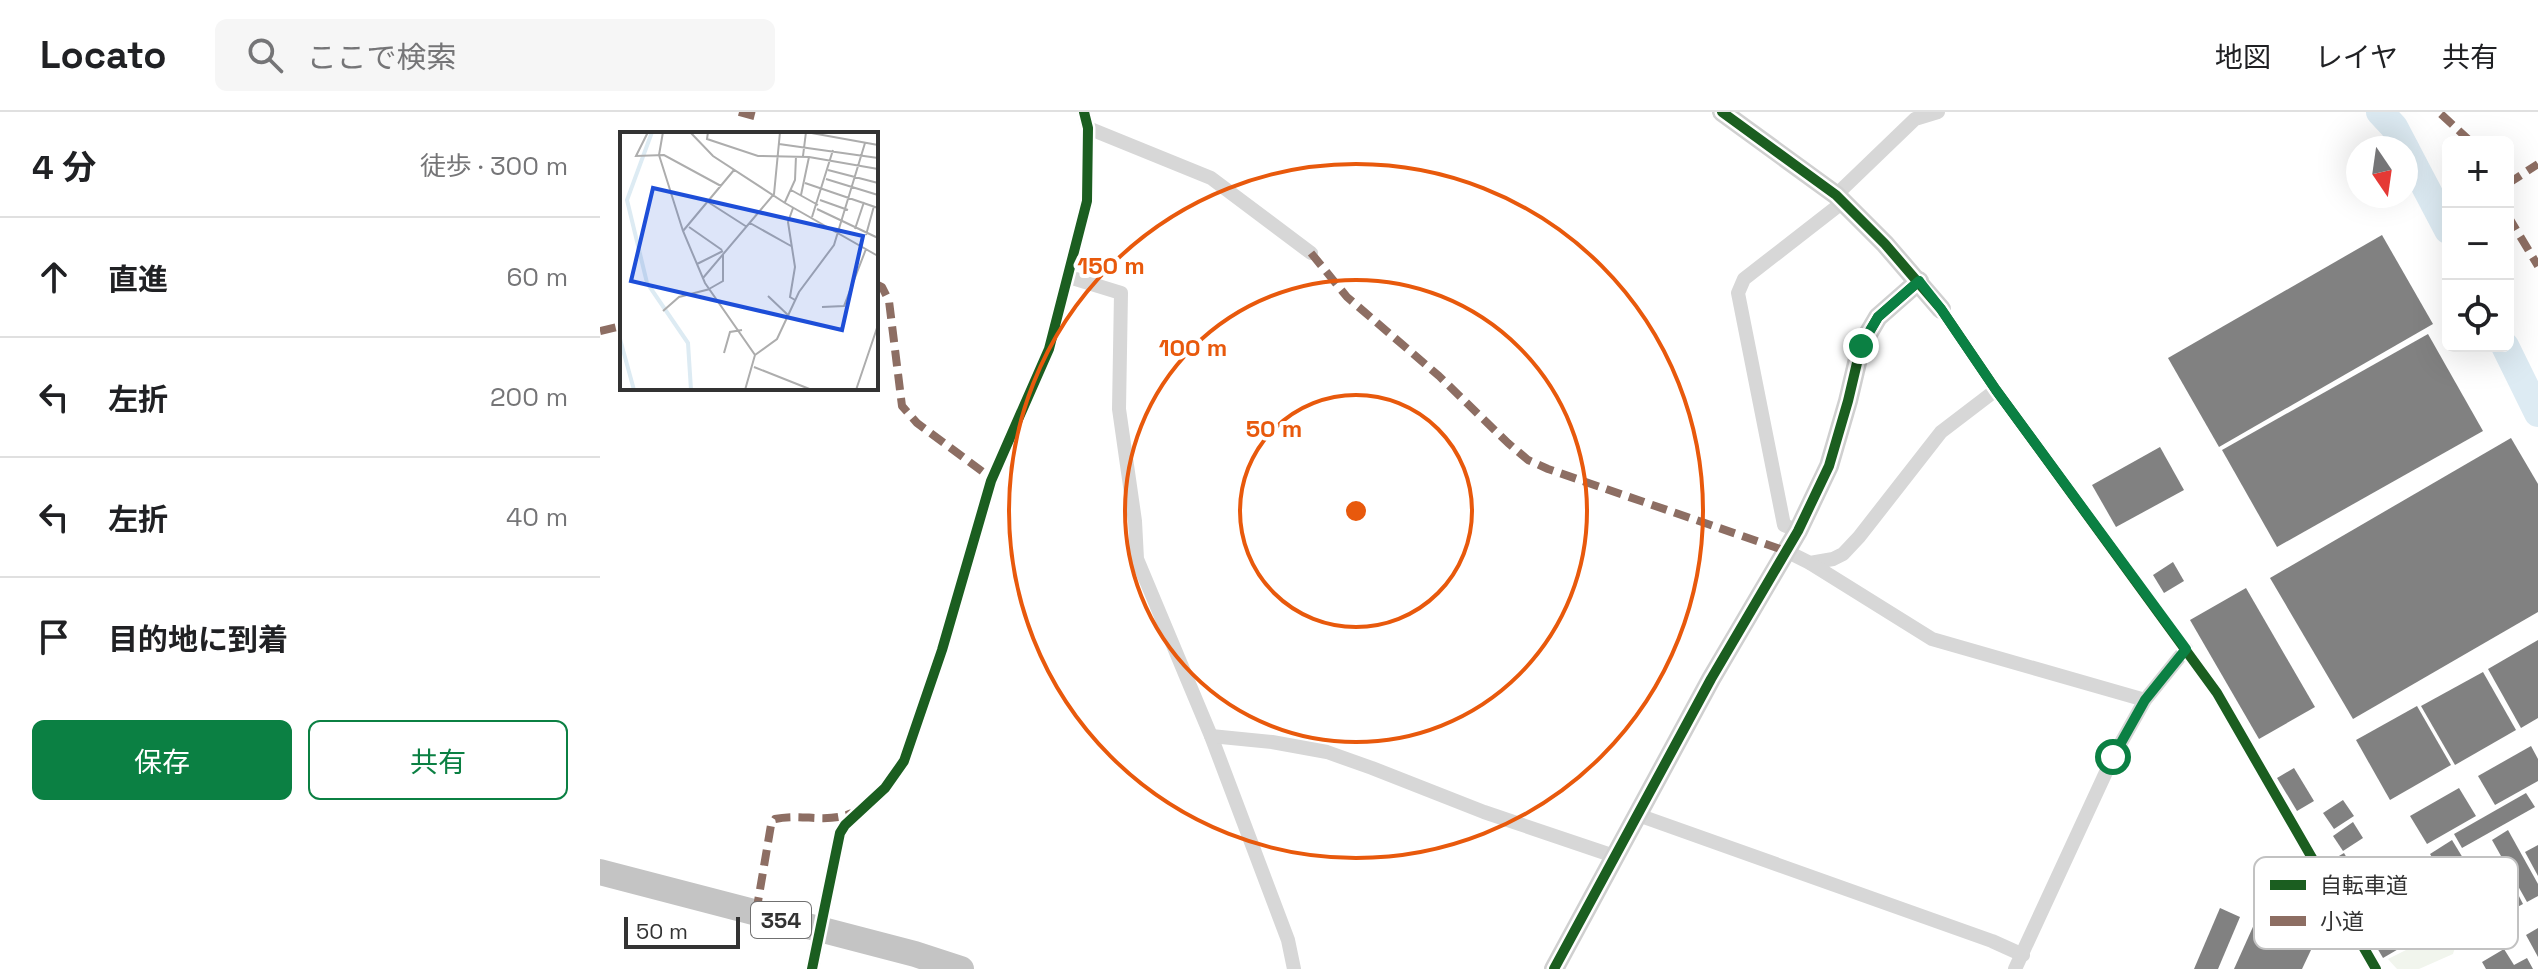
<!DOCTYPE html>
<html lang="ja">
<head>
<meta charset="utf-8">
<style>
  :root { --surface:#fff; --page:#f6f6f6; --text:#202124; --muted:#757577; --line:#e0e0e0; --accent:#0b8043 }
  body { margin:0; font-family:"Space Grotesk","Noto Sans JP",sans-serif; background:var(--page); color:var(--text) }
  .controls { position:absolute; right:24px; top:24px; display:grid; overflow:hidden; border-radius:12px; box-shadow:0 8px 32px #0002 }
  .controls button { width:72px; height:72px; display:grid; place-items:center; padding:0; border:0; border-bottom:2px solid var(--line); background:var(--surface); color:var(--text); font:40px sans-serif }
  .compass { position:absolute; left:1746px; top:24px; width:72px; height:72px; border-radius:50%; background:var(--surface); box-shadow:0 8px 32px #0002; rotate:167deg }
  .scale { position:absolute; left:24px; bottom:20px; width:116px; box-sizing:border-box; padding-left:8px; border:4px solid #333; border-top:0; font-size:22px; line-height:28px; white-space:nowrap; color:#333; -webkit-text-stroke:6px #fff; paint-order:stroke }
  .stop { position:absolute; width:24px; height:24px; margin:-18px; border:6px solid #0b8043; border-radius:50%; background:#fff }
  .stop.end { background:#0b8043; border-color:#fff; box-shadow:0 2px 8px #0008 }
  .list { margin:0; padding:0; list-style:none }
  h2 { display:flex; justify-content:space-between; align-items:center; height:104px; margin:0; padding:0 32px; font-size:34px }
  h2 small { font-size:26px; font-weight:400; color:var(--muted) }
  .list li { display:grid; grid-template-columns:52px 1fr auto; gap:24px; align-items:center; box-sizing:border-box; height:120px; padding:0 32px; border-top:2px solid var(--line) }
  .list b { display:block; font-size:30px; white-space:nowrap }
  .list em { font-size:26px; font-style:normal; color:var(--muted) }
  .actions { display:flex; gap:16px; padding:24px 32px }
  .actions a { flex:1; padding:18px 0; border:2px solid var(--accent); border-radius:12px; text-align:center; font-size:28px; color:var(--accent) }
  .actions .main { background:var(--accent); color:#fff }
  .icon { flex:none; width:44px; height:44px; fill:none; stroke:currentColor; stroke-width:2; stroke-linecap:round; stroke-linejoin:round }
  .map { position:relative; flex:none; width:1938px; height:857px; overflow:hidden }
  header { display:flex; align-items:center; gap:48px; box-sizing:border-box; height:112px; padding:0 40px; background:var(--surface); border-bottom:2px solid var(--line) }
  header strong { font-size:38px }
  nav { display:flex; gap:44px; margin-inline-start:auto; font-size:28px }
  .search { width:560px; height:72px; background:var(--page); display:flex; align-items:center; gap:20px; box-sizing:border-box; padding:0 28px; border-radius:12px; color:var(--muted); font-size:30px }
  main { display:flex }
  aside { flex:1; background:var(--surface) }
  .map>svg:first-child { display:block }
  .green { fill:#f1f5ed }
  .lines { fill:none; stroke-linecap:round; stroke-linejoin:round }
  .river { stroke:#ddebf3; stroke-width:28 }
  .building { fill:#818181 }
  .street { stroke:#d7d7d7; stroke-width:14 }
  .secondary { stroke:#d0d0d0; stroke-width:20 }
  .highway { stroke:#c4c4c4; stroke-width:26 }
  .quiet { stroke:#8d6e63; stroke-width:8; stroke-dasharray:16 8; stroke-linecap:butt }
  .cycleway-casing { stroke:#fff; stroke-width:15 }
  .cycleway { stroke:#1b5e20; stroke-width:10 }
  .route { stroke:#0b8043; stroke-width:10 }
  .ring { fill:none; stroke:#e8590c; stroke-width:4 }
  .labels { text-anchor:middle; dominant-baseline:central; stroke-width:8; stroke-linejoin:round; paint-order:stroke }
  .shield { fill:#fff; stroke:#707070; stroke-width:2 }
  .shield-label { font-size:22px; font-weight:bold; fill:#333 }
  .inset-river { fill:none; stroke:#ddebf3; stroke-width:4 }
  .inset-road { fill:none; stroke:#adadad; stroke-width:2 }
  .view { fill:#1d4ed8; fill-opacity:0.15; stroke:#1d4ed8; stroke-width:4 }
  .inset-edge { fill:none; stroke:#333; stroke-width:4 }
  .key { fill:#fff; stroke:#c2c2c2; stroke-width:2 }
  .key-label { font-size:22px; fill:#333 }
  .centre { fill:#e8590c; stroke:#fff; stroke-width:4 }
  .ring-label { font-size:24px; text-anchor:middle; font-weight:bold; fill:#e8590c; stroke:#fff; stroke-width:8; stroke-linejoin:round; paint-order:stroke }
</style>
</head>
<body>
<header>
<strong>Locato</strong>
<div class="search"><svg class="icon" aria-label="search" viewBox="0 0 24 24"><circle cx="10" cy="10" r="6"/><path d="M15 15l6 6"/></svg>ここで検索</div>
<nav><a>地図</a><a>レイヤ</a><a>共有</a></nav>
</header>
<main>
<aside>
<h2>4 分<small>徒歩 · 300 m</small></h2>
<ul class="list">
<li><svg class="icon" aria-label="ahead" viewBox="0 0 24 24"><path d="M12 20V5M6 11l6-6 6 6"/></svg><div><b>直進</b></div><em>60 m</em></li>
<li><svg class="icon" aria-label="left" viewBox="0 0 24 24"><path d="M17 20v-9H6M10 6l-5 5 5 5"/></svg><div><b>左折</b></div><em>200 m</em></li>
<li><svg class="icon" aria-label="left" viewBox="0 0 24 24"><path d="M17 20v-9H6M10 6l-5 5 5 5"/></svg><div><b>左折</b></div><em>40 m</em></li>
<li><svg class="icon" aria-label="arrive" viewBox="0 0 24 24"><path d="M6 21V4h12l-3 4 3 4H6"/></svg><div><b>目的地に到着</b></div></li>
</ul>
<div class="actions"><a class="main">保存</a><a>共有</a></div>
</aside>
<div class="map">
<svg width="1938" height="857" viewBox="0 0 1938 857">
  <rect width="100%" height="100%" fill="#fff"/>
  <!-- green -->
  <polygon class="green" points="1789,769 1808,806 1835,792 1856,832 1853,842 1819,857 1797,857 1788,847 1814,834 1778,775"/>
  <g class="lines">
    <!-- river -->
    <g class="river">
      <polyline points="1780,0 1794,15 1805,36"/>
      <polyline points="1806,38 1848,118"/>
      <polyline points="1905,234 1938,301"/>
    </g>
  </g>
  <!-- building -->
  <g class="building">
    <polygon points="1782,123 1833,212 1619,335 1568,246"/>
    <polygon points="1828,222 1883,319 1677,435 1622,338"/>
    <polygon points="1911,326 1938,372 1938,500 1753,607 1670,466"/>
    <polygon points="1560,335 1584,378 1516,415 1492,373"/>
    <polygon points="1573,450 1584,469 1564,481 1553,463"/>
    <polygon points="1646,476 1715,595 1659,627 1590,508"/>
    <polygon points="1938,528 1938,606 1921,616 1888,557"/>
    <polygon points="1883,560 1916,618 1855,653 1821,594"/>
    <polygon points="1817,594 1851,653 1790,688 1756,628"/>
    <polygon points="1931,634 1938,647 1938,669 1895,693 1878,664"/>
    <polygon points="1694,656 1714,689 1697,699 1677,666"/>
    <polygon points="1859,676 1876,704 1827,732 1810,704"/>
    <polygon points="1926,681 1935,695 1862,736 1854,722"/>
    <polygon points="1743,688 1754,704 1734,717 1723,701"/>
    <polygon points="1753,710 1763,726 1743,739 1733,724"/>
    <polygon points="1908,718 1938,772 1938,784 1927,790 1892,728"/>
    <polygon points="1852,728 1866,751 1844,765 1830,742"/>
    <polygon points="1938,733 1938,764 1925,740"/>
    <polygon points="1744,741 1764,775 1747,785 1727,751"/>
    <polygon points="1902,751 1923,792 1874,818 1853,777"/>
    <polygon points="1777,781 1807,832 1783,846 1753,795"/>
    <polygon points="1665,788 1720,819 1702,857 1634,857"/>
    <polygon points="1620,796 1640,805 1618,857 1594,857"/>
    <polygon points="1938,816 1938,845 1926,823"/>
    <polygon points="1904,837 1914,853 1927,846 1933,857 1886,857 1882,850"/>
  </g>
  <g class="lines">
    <!-- street -->
    <g class="street">
      <polyline points="488,16 611,66 711,141"/>
      <polyline points="1236,83 1315,7 1338,0"/>
      <polyline points="469,165 521,181 519,297 535,409 537,447 611,624 688,828 694,857"/>
      <polyline points="1341,197 1396,278 1617,581 1776,857"/>
      <polyline points="1198,419 1184,413 1138,181 1144,167 1243,90"/>
      <polyline points="1186,439 1210,451 1233,447 1243,442 1259,425 1341,320 1396,278"/>
      <polyline points="1210,451 1332,527 1545,588"/>
      <polyline points="611,624 672,630 727,640 772,656 884,700 1014,744"/>
      <polyline points="1038,703 1392,829 1423,843"/>
      <polyline points="212,857 240,721 245,713 285,676 304,649 342,538 391,369 449,237 487,89 488,16 484,0"/>
      <polyline points="1415,857 1513,645 1545,588 1586,537"/>
    </g>
    <!-- secondary -->
    <g class="secondary">
      <polyline points="1122,0 1236,83 1285,132 1341,197"/>
      <polyline points="954,857 1111,567 1198,419 1229,354 1248,289 1261,234 1278,205 1319,169"/>
    </g>
    <!-- highway -->
    <polyline class="highway" points="0,760 315,842 361,857"/>
    <!-- quiet -->
    <g class="quiet">
      <polyline points="139,0 162,6"/>
      <polyline points="1841,2 1871,30"/>
      <polyline points="1908,65 1912,69 1938,52"/>
      <polyline points="1908,104 1938,154"/>
      <polyline points="711,141 747,185 839,264 908,331 928,348 948,357 1186,439"/>
      <polyline points="276,172 282,175 289,189 302,294 317,311 383,360 391,369"/>
      <polyline points="0,219 22,214"/>
      <path d="M 156,801 L 171,713 L 175,707 C 201,701 227,712 252,701"/>
    </g>
    <!-- cycleway casing -->
    <g class="cycleway-casing">
      <g id="cycleway">
        <polyline points="1122,0 1236,83 1285,132 1341,197 1396,278 1617,581 1776,857"/>
        <polyline points="212,857 240,721 245,713 285,676 304,649 342,538 391,369 449,237 487,89 488,16 484,0"/>
        <polyline points="954,857 1111,567 1198,419 1229,354 1248,289 1261,234 1278,205 1319,169"/>
      </g>
    </g>
    <!-- cycleway -->
    <use href="#cycleway" class="cycleway"/>
  </g>
  <g class="lines">
    <!-- route -->
    <polyline class="route" points="1261,234 1278,205 1319,169 1341,197 1396,278 1586,537 1545,588 1513,645"/>
  </g>
  <!-- distance rings -->
  <g class="ring">
    <circle cx="756" cy="399" r="116"/>
    <circle cx="756" cy="399" r="231"/>
    <circle cx="756" cy="399" r="347"/>
  </g>
  <g class="labels">
    <!-- shield labels -->
    <rect class="shield" x="151" y="790" width="60" height="36" rx="6"/>
    <g class="shield-label">
      <text x="181" y="808">354</text>
    </g>
  </g>
  <!-- overview -->
  <g transform="translate(20 20)">
    <rect width="258" height="258" fill="#fff"/>
    <path class="inset-river" d="M 32,0 L 7,68 L 27,151 L 68,211 L 71,258M 0,207 L 14,258"/>
    <path class="inset-road" d="M 28,0 L 16,24 L 44,23 L 101,54M 43,0 L 39,23 L 63,99 L 85,151 L 135,223 L 125,258M 70,0 L 93,24 L 165,71 L 258,124M 88,0 L 87,7 L 138,24 L 189,25 L 258,37M 186,0 L 258,13M 159,12 L 258,26M 183,24 L 186,0M 208,38 L 258,51M 206,47 L 258,63M 185,51 L 258,76M 171,58 L 198,73M 181,63 L 189,25M 200,68 L 228,78M 88,70 L 127,95M 165,70 L 175,48 L 176,24M 173,76 L 168,90 L 175,135 L 170,165 L 175,168M 197,77 L 258,106M 192,85 L 213,18M 130,91 L 171,114M 69,95 L 102,118M 235,97 L 244,70M 63,99 L 114,38M 246,103 L 254,74M 77,132 L 103,119M 83,146 L 154,62 L 160,0M 89,157 L 103,149 L 103,123M 148,164 L 169,184M 202,175 L 224,174 L 246,117M 43,179 L 59,165 L 90,157M 104,221 L 110,200 L 122,198M 135,223 L 157,207 L 179,160 L 214,113 L 245,11M 134,235 L 192,258M 236,258 L 258,193"/>
    <path class="view" d="M 33,56 L 243,104 L 222,198 L 11,149 Z"/>
    <rect width="258" height="258" class="inset-edge"/>
  </g>
  <!-- legend -->
  <rect x="1654" y="745" width="264" height="92" rx="12" class="key"/>
  <rect x="1670" y="768" width="36" height="10" fill="#1b5e20"/>
  <rect x="1670" y="804" width="36" height="10" fill="#8d6e63"/>
  <g class="key-label">
    <text x="1720" y="781">自転車道</text>
    <text x="1720" y="817">小道</text>
  </g>
  <circle cx="756" cy="399" r="12" class="centre"/>
  <g class="ring-label">
    <text x="511" y="162">150 m</text>
    <text x="593" y="244">100 m</text>
    <text x="674" y="325">50 m</text>
  </g>
</svg>
<div class="controls">
<button>+</button>
<button>−</button>
<button><svg class="icon" aria-label="locate" viewBox="0 0 24 24"><circle cx="12" cy="12" r="6"/><path d="M12 2v4M12 18v4M2 12h4M18 12h4"/></svg></button>
</div>
<svg class="compass" viewBox="-18 -18 36 36"><path d="M0-13l5 13h-10z" fill="#e53935"/><path d="M0 13l5-13h-10z" fill="#757577"/></svg>
<div class="scale">50 m</div>
<div class="stop" style="left:1513px;top:645px"></div>
<div class="stop end" style="left:1261px;top:234px"></div>
</div>
</main>
</body>
</html>
